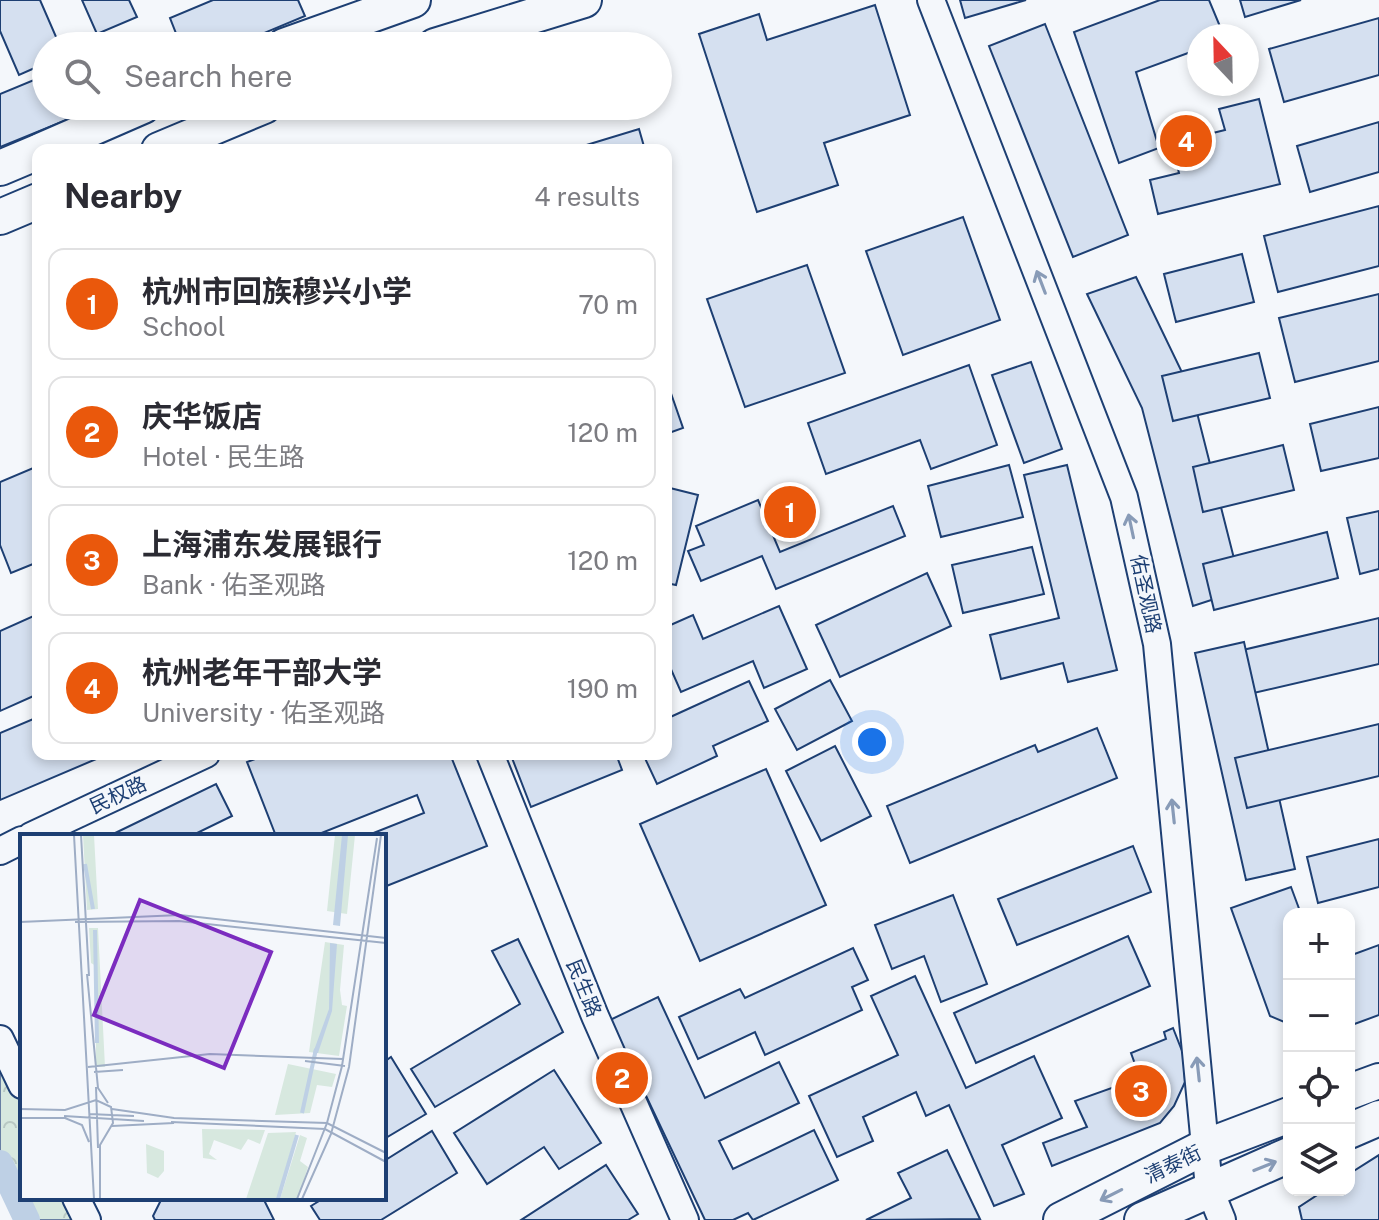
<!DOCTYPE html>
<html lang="en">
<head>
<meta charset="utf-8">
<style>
  :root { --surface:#fff; --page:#f2f2f3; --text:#2b2b33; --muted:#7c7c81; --line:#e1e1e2; --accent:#ea580c }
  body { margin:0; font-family:"Public Sans","Noto Sans SC",sans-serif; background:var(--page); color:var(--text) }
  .controls { position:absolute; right:24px; bottom:24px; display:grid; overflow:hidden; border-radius:16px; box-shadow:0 4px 12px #0003 }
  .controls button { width:72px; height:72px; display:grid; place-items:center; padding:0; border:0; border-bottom:2px solid var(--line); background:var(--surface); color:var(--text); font:40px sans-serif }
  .compass { position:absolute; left:1187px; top:24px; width:72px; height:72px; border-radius:50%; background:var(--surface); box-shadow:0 4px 12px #0003; rotate:338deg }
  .you { position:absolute; left:872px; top:742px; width:28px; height:28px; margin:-20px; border:6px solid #fff; border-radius:50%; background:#1a73e8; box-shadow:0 0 0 12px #1a73e833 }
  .badge { display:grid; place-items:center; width:52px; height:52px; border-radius:50%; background:var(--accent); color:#fff; font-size:26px; font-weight:700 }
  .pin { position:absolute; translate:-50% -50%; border:4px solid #fff; box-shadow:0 2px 8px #0006 }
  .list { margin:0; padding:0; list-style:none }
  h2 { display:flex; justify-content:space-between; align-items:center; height:104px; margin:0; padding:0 32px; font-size:34px }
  h2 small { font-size:26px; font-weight:400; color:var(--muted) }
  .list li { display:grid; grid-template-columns:52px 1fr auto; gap:24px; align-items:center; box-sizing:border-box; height:112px; margin:0 16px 16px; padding:0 16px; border:2px solid var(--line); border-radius:16px }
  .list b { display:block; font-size:30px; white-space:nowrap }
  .list p { margin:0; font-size:26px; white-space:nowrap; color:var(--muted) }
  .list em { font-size:26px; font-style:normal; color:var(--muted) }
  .icon { flex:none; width:44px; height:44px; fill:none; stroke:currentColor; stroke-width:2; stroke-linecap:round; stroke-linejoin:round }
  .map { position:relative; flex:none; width:1379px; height:1220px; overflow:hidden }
  .search { position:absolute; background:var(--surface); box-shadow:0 4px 12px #0003; left:32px; top:32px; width:640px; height:88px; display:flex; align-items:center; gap:20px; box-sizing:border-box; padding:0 28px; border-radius:44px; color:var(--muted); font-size:30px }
  .panel { position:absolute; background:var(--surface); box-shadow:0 4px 12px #0003; left:32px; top:144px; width:640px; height:616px; border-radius:16px }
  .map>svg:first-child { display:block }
  .park { fill:url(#park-crowns); stroke:#687fa3; stroke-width:2 }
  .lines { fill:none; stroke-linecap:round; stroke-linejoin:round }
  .canal { stroke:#bed0e5; stroke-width:26 }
  .building { fill:#d5e0f0; stroke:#1d3f73; stroke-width:2 }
  .minor-casing { stroke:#1d3f73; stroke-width:30 }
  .major-casing { stroke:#1d3f73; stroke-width:38 }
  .minor { stroke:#f4f7fb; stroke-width:26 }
  .major { stroke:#f4f7fb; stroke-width:34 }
  .oneway { stroke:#889bb7 }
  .labels { text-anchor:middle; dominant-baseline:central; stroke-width:6; stroke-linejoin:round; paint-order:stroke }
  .street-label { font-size:20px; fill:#1d3f73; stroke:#f4f7fb }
  .inset-river { fill:none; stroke:#bed0e5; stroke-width:4 }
  .inset-road { fill:none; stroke:#9eadc5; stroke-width:2 }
  .view { fill:#7b2cbf; fill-opacity:0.15; stroke:#7b2cbf; stroke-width:4 }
  .inset-edge { fill:none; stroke:#1d3f73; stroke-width:4 }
</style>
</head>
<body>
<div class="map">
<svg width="1379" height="1220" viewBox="0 0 1379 1220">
  <defs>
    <pattern id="park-crowns" width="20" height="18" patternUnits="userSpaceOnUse" patternTransform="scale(2)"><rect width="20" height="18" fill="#d7e8df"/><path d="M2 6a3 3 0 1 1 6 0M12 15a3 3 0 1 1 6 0" fill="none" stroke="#b8c8c3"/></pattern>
  </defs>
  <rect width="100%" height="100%" fill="#f4f7fb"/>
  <!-- park -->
  <polygon class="park" points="0,1037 22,1083 22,1198 77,1198 88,1220 15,1220 0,1185"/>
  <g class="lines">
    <!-- canal -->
    <polyline class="canal" points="0,1163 27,1220"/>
  </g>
  <!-- building -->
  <g class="building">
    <polygon points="0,0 40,0 60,46 46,46 46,63 19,75 0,31"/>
    <polygon points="82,0 129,0 137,17 97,34"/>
    <polygon points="213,0 298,0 305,16 233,46 181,46 170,18"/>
    <polygon points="960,0 1026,0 965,18"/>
    <polygon points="1160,0 1209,0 1224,36 1199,36 1199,49 1136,72 1159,148 1119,163 1074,32"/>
    <polygon points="1240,0 1301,0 1245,17"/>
    <polygon points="875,5 910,115 824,143 838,185 757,212 699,34 759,14 767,40"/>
    <polygon points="1379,18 1379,75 1284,102 1269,49"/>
    <polygon points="1045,24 1128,235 1073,257 989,46"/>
    <polygon points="46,75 46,106 101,106 0,147 0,94"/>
    <polygon points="1259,99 1280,184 1158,214 1150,180 1179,173 1172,143 1225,130 1219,109"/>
    <polygon points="1379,122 1379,172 1310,192 1297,146"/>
    <polygon points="639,129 645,150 570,150"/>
    <polygon points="1379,206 1379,266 1278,292 1264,236"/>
    <polygon points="963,217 1000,320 903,355 866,251"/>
    <polygon points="1242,254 1254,302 1176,322 1164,274"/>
    <polygon points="807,265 845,373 745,407 707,299"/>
    <polygon points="1136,277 1192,393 1242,590 1193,606 1142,408 1087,294"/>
    <polygon points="1379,294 1379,361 1295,382 1279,318"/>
    <polygon points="1259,353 1270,398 1173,421 1162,376"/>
    <polygon points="1031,362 1062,449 1024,463 992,375"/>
    <polygon points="969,365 997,445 931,469 920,440 826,474 808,423"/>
    <polygon points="666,379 683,428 666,434"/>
    <polygon points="1379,407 1379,458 1321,471 1310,424"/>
    <polygon points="1283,445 1294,490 1203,512 1193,467"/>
    <polygon points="1009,465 1023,517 941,537 928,486"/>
    <polygon points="1067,465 1117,670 1068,682 1063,663 1001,679 990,635 1059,618 1024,475"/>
    <polygon points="38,466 38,562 11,573 0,545 0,482"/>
    <polygon points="666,487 698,495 676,585 666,583"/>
    <polygon points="758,500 780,552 893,506 905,536 776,589 762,556 701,581 688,551 704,545 696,526"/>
    <polygon points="1379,511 1379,569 1360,574 1347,518"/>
    <polygon points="1327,532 1338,578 1214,610 1203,564"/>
    <polygon points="1032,547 1044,594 963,613 952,565"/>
    <polygon points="927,573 951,626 840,677 816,625"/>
    <polygon points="779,606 807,669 764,688 753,661 681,692 666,658 666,627 693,615 703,639"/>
    <polygon points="38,614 38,694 0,711 0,631"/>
    <polygon points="1379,618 1379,664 1223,700 1213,657"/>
    <polygon points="1244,642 1295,869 1246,880 1195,653"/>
    <polygon points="830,680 852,721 797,750 775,709"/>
    <polygon points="749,681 768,721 713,746 717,756 657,784 643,754 666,754 666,719"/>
    <polygon points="38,717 38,754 108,754 0,800 0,733"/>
    <polygon points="1379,724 1379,776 1247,808 1235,758"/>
    <polygon points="1097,728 1117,778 910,863 887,806 1035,745 1038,752"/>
    <polygon points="835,746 871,816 821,841 786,771"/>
    <polygon points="268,754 450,754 487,846 384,887 384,836 366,836 424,813 417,795 314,836 276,836 247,762"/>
    <polygon points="522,754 616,754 622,770 531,807 512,758"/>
    <polygon points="766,769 826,905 700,961 640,824"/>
    <polygon points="216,784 232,816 191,836 109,836"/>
    <polygon points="1379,839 1379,887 1318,903 1307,857"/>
    <polygon points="1133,846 1151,892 1017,945 998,899"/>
    <polygon points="1291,887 1301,914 1289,914 1289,1024 1270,1016 1231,908"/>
    <polygon points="953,895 987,984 941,1002 924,956 892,969 875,925"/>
    <polygon points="1128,936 1150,986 976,1063 954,1013"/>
    <polygon points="518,939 563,1032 435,1107 411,1069 520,1004 492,951"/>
    <polygon points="1379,945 1379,1015 1349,1026 1349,956"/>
    <polygon points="853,948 868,980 852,987 862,1010 765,1055 755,1032 698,1059 679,1017 740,989 745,998"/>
    <polygon points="915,976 966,1088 1034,1056 1062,1118 1002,1145 1024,1194 994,1206 949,1105 926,1116 916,1092 863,1117 873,1141 837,1157 809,1096 898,1055 871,996"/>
    <polygon points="658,997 705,1098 779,1062 799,1103 719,1141 733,1169 814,1130 838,1180 753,1220 748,1213 733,1220 705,1220 610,1020"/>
    <polygon points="1173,1028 1184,1056 1185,1082 1174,1106 1160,1123 1052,1166 1043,1143 1087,1127 1075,1101 1140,1078 1131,1053 1166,1039 1164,1032"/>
    <polygon points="391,1057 426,1114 384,1139 384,1062"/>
    <polygon points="554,1070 601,1143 559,1169 544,1147 487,1184 454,1133"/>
    <polygon points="432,1131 457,1173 381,1220 320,1220 311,1206 324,1198 384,1198 384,1161"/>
    <polygon points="947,1150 980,1219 866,1220 911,1198 898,1173"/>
    <polygon points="1379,1155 1379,1220 1302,1220 1299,1207 1325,1190 1349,1190 1349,1174"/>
    <polygon points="606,1165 638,1214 628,1220 521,1220"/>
    <polygon points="162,1198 263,1198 274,1220 155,1220 153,1216"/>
  </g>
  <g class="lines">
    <!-- minor casing -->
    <g class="minor-casing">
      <g id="minor">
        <polyline points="931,0 1124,497 1157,644 1209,1188 1222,1220"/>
        <polyline points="490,754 595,1016 685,1220"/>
        <polyline points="31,836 206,754"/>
        <polyline points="0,851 22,840"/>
        <polyline points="0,1039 22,1085"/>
        <polyline points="76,1198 87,1220"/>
      </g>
    </g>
    <!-- major casing -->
    <g class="major-casing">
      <g id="major">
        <polyline points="284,46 413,0"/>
        <polyline points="435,46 584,0"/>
        <polyline points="42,150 143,106"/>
        <polyline points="159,150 264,106"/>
        <polyline points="0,168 38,152"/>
        <polyline points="0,217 38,201"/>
        <polyline points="1349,1092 1379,1081"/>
        <polyline points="1349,1131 1379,1118"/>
        <polyline points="1061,1220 1205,1147 1289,1115"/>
        <polyline points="1142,1220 1289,1155"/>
      </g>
    </g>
    <!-- minor -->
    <use href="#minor" class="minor"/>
    <!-- major -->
    <use href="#major" class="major"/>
  </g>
  <!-- one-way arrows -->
  <defs><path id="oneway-shaft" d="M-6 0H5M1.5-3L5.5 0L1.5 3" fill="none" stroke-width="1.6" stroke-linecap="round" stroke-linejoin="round" transform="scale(2)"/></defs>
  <g class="oneway">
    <use href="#oneway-shaft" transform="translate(1041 282) rotate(-111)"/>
    <use href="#oneway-shaft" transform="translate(1131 526) rotate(-102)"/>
    <use href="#oneway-shaft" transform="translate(1173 811) rotate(-96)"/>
    <use href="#oneway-shaft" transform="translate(1198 1069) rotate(-96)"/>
    <use href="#oneway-shaft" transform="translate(1265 1166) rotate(-22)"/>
    <use href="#oneway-shaft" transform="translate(1111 1195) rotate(153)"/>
  </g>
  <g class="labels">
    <!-- street labels -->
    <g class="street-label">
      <text transform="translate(1146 594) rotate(78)">佑圣观路</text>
      <text transform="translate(118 795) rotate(-25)">民权路</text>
      <text transform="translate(584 988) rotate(68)">民生路</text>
      <text transform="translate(1173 1164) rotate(-26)">清泰街</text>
    </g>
  </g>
  <!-- overview -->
  <g transform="translate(20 834)">
    <rect width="366" height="366" fill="#f4f7fb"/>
    <path d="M 315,1 L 335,1 L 327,80 L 307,77 ZM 305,108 L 324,111 L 320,156 L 322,171 L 327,172 L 319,222 L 289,218 Z" fill="#d7e8df"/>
    <path d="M 63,1 L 74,1 L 78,75 L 67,76 ZM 69,94 L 78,94 L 85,233 L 76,233 L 76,132 L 71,129 ZM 268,230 L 316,240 L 312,253 L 297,251 L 290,279 L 255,281 ZM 182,295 L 245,296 L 240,310 L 228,305 L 221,316 L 194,306 L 189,320 L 197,326 L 183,324 ZM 276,298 L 257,365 L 226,365 L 248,299 ZM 280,301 L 287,304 L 280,327 L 288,333 L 278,365 L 260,365 Z" fill="#d7e8df"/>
    <path d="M 126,310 L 144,317 L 144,337 L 138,344 L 127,339 Z" fill="#d7e8df"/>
    <path d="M 322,1 L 328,1 L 320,92 L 313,91 ZM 310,109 L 317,110 L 312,177 L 298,219 L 293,219 L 309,175 Z" fill="#bed0e5"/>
    <path class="inset-river" d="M 65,30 L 73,75M 75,96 L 77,209M 282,279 L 296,215M 258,365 L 277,301"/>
    <path class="inset-road" d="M 54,1 L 74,365M 61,1 L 69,142M 0,88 L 160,81 L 366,104M 55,88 L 159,87 L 366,109M 67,140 L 78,254 L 88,269M 285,227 L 325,232M 68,233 L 190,220 L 323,225M 74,238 L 103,236M 76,253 L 78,314M 0,275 L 45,276 L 76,266 L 91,273 L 93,289 L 80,311 L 80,365M 92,275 L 154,284M 69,280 L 114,282M 44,282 L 124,287M 0,284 L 45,284 L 62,291 L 69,308M 153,284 L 307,289 L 366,319M 151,288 L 305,295 L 366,328M 92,292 L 154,289M 277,365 L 307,289 L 322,232 L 357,4M 282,365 L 311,300 L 329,233 L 361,1"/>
    <path class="view" d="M 120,66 L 251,118 L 204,234 L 74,181 Z"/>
    <rect width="366" height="366" class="inset-edge"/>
  </g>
</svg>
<div class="controls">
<button>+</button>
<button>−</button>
<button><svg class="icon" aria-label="locate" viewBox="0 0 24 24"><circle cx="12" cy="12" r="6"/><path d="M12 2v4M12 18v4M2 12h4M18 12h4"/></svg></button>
<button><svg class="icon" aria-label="layers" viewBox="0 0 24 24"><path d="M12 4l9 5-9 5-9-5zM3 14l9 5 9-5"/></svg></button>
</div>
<svg class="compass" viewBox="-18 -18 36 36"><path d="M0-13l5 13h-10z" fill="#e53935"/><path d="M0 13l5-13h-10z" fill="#7c7c81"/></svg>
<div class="you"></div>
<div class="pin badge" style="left:790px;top:512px">1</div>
<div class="pin badge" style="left:622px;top:1078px">2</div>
<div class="pin badge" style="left:1141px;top:1091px">3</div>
<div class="pin badge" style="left:1186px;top:141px">4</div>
<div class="search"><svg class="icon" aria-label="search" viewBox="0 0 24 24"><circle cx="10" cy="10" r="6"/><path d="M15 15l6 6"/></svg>Search here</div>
<section class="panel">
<h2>Nearby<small>4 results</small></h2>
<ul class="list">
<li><span class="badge">1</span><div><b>杭州市回族穆兴小学</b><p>School</p></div><em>70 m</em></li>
<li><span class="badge">2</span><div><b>庆华饭店</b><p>Hotel · 民生路</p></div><em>120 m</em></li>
<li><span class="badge">3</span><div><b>上海浦东发展银行</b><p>Bank · 佑圣观路</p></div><em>120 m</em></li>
<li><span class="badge">4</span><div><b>杭州老年干部大学</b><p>University · 佑圣观路</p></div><em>190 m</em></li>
</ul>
</section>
</div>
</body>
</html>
